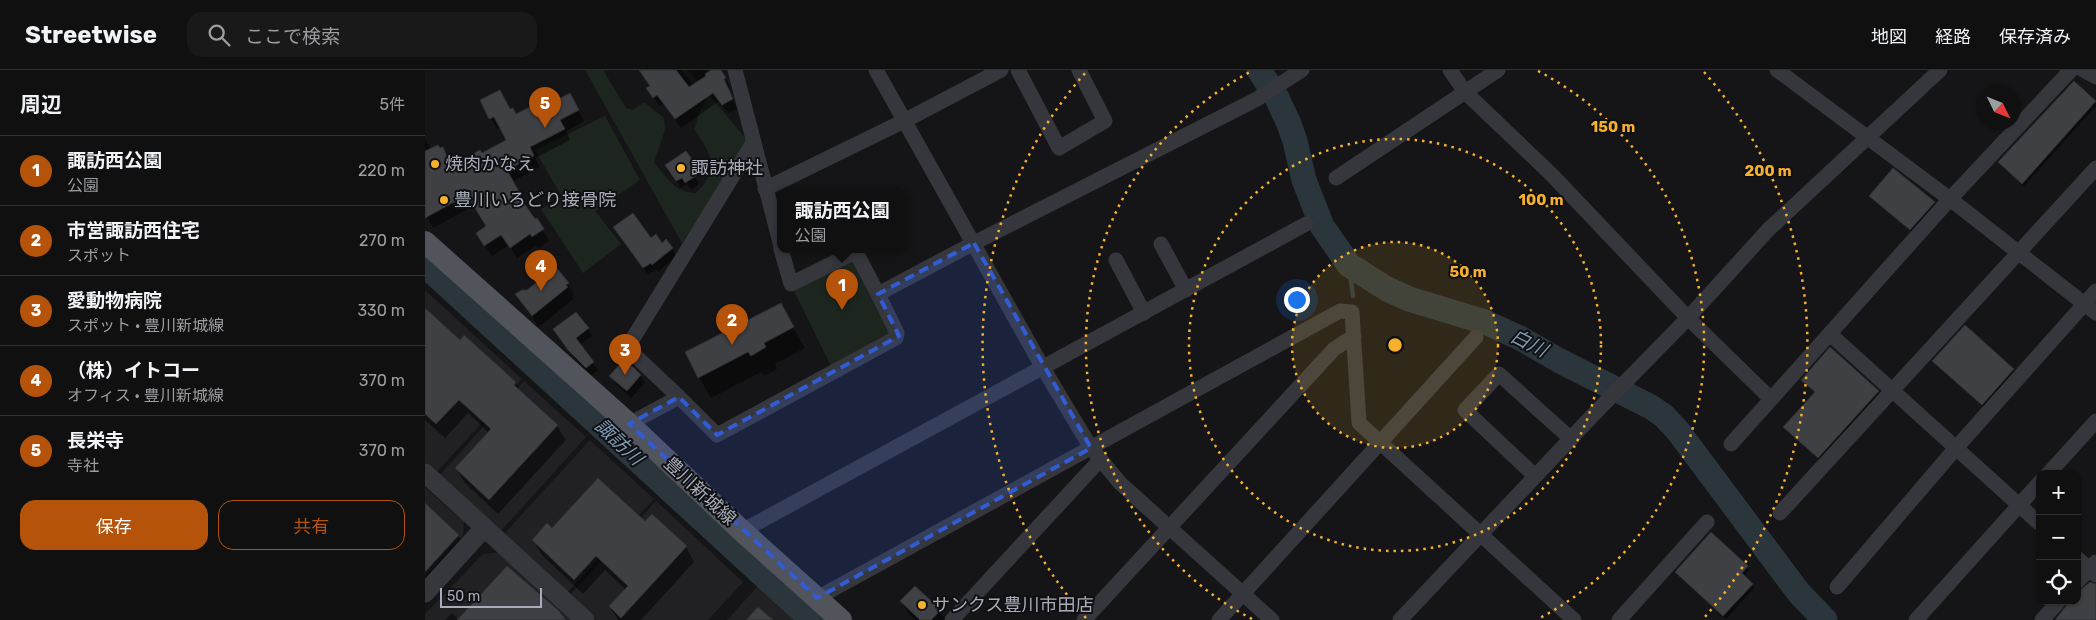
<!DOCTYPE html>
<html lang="ja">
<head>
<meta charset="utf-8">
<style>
  :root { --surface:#101011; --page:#19191a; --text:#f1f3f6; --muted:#9c9d9f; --line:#303031; --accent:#b45309 }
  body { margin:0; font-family:Rubik,"Noto Sans JP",sans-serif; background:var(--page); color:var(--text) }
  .controls { position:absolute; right:15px; bottom:15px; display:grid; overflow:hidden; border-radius:10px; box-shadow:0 1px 4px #0004 }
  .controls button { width:45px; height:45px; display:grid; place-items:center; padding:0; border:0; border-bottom:1px solid var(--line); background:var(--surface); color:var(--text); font:25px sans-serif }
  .compass { position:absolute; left:1551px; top:15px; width:45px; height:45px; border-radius:50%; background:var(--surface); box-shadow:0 1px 4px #0004; rotate:133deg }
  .scale { position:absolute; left:15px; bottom:12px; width:102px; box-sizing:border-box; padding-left:5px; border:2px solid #a7acb8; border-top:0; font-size:14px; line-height:18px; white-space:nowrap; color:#a7acb8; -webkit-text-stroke:4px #101012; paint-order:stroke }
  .you { position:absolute; left:871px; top:229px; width:18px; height:18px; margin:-12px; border:4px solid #fff; border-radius:50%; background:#1a73e8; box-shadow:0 0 0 8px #1a73e833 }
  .badge { display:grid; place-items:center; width:32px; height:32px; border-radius:50%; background:var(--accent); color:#fff; font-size:16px; font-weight:700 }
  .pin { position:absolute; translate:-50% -41px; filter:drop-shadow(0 1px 2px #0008) }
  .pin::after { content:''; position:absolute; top:26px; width:18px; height:15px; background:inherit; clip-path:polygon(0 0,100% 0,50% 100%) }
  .popup { position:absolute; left:352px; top:118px; width:130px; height:65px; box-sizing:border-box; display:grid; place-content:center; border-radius:10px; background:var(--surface); filter:drop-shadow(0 1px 4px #0005); font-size:16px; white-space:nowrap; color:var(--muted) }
  .popup b { font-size:19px; color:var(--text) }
  .popup::after { content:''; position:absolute; left:50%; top:100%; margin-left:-10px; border:10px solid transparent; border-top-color:var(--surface) }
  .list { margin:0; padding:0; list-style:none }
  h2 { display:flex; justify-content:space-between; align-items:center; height:65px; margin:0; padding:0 20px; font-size:21px }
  h2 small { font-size:16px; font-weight:400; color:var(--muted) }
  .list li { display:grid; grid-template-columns:32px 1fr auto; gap:15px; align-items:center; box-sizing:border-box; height:70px; padding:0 20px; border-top:1px solid var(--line) }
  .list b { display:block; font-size:19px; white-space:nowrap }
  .list p { margin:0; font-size:16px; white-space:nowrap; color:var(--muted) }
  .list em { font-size:16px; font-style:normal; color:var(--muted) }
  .actions { display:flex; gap:10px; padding:15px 20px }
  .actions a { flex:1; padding:11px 0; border:1px solid var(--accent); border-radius:15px; text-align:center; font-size:18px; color:var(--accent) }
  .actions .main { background:var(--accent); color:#fff }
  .icon { flex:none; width:28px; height:28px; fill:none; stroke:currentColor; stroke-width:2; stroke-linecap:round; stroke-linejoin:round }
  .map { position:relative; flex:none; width:1671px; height:550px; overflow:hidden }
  header { display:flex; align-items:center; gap:30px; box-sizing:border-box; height:70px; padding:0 25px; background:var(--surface); border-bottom:1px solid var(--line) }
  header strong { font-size:24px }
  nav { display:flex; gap:28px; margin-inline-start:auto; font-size:18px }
  .search { width:350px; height:45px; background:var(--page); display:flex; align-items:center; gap:12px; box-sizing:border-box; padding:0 18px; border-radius:15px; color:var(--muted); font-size:19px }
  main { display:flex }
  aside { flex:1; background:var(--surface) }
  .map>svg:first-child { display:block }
  .built { fill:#212124 }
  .green { fill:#1d261e }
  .shadow { fill:#0007 }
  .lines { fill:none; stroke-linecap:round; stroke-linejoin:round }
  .stream { stroke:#2b353c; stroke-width:4.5 }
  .river { stroke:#2b353c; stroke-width:25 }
  .building { fill:#3f4044; stroke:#2f2f34 }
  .minor { stroke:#36373d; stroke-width:15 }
  .tertiary { stroke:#36373d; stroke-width:19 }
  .primary { stroke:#52545c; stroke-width:22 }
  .marked { fill:#325cd3; fill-opacity:0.2; stroke:#325cd3; stroke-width:4; stroke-dasharray:10 6; stroke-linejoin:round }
  .ring { fill:none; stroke:#f8b12d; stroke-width:2.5; stroke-dasharray:2.5 5 }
  .poi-dot { fill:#f8b12d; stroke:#101012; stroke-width:2 }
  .labels { text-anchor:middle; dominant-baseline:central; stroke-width:4; stroke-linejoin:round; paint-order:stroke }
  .poi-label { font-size:18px; fill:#a7acb8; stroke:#101012; text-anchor:start }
  .street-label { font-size:18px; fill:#a7acb8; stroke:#101012 }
  .water-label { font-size:19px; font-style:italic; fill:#7d9bb4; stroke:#101012 }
  .centre { fill:#f8b12d; stroke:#101012; stroke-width:2.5 }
  .ring-label { font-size:15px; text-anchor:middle; font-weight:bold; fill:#f8b12d; stroke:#101012; stroke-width:4; stroke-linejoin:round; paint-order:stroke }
</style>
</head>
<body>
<header>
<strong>Streetwise</strong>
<div class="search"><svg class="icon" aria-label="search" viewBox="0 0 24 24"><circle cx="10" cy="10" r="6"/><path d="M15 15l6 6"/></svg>ここで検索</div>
<nav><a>地図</a><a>経路</a><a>保存済み</a></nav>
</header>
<main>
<aside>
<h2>周辺<small>5件</small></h2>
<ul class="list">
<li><span class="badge">1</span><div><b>諏訪西公園</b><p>公園</p></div><em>220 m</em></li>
<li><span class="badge">2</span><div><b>市営諏訪西住宅</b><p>スポット</p></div><em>270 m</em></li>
<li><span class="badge">3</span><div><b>愛動物病院</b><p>スポット · 豊川新城線</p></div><em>330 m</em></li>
<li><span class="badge">4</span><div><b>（株）イトコー</b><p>オフィス · 豊川新城線</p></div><em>370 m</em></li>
<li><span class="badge">5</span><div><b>長栄寺</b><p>寺社</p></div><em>370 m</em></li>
</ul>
<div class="actions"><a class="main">保存</a><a>共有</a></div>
</aside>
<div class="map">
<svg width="1671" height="550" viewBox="0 0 1671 550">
  <rect width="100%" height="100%" fill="#151517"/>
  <!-- built -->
  <g class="built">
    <polygon points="0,220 97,309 10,404 0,395"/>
    <polygon points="99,311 161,367 76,461 14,406"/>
    <polygon points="165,370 229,429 142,523 79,464"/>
    <polygon points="0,418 39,452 38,465 0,507"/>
    <polygon points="231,431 318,512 283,550 172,550 145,525"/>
    <polygon points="78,482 152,550 0,550 0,544 58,484"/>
    <polygon points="333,516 370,550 302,550"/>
  </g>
  <!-- green -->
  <g class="green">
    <path d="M 160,0 L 178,0 L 201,38 L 208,40 L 219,32 L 239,48 L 240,60 L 229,92 C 241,107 250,123 271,123 C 296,100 286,83 269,59 L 276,39 L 281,30 L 256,0 L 263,0 L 323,71 L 257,173 Z"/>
    <polygon points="180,46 215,110 170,141 196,174 158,203 116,139 137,127 110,80"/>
    <polygon points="425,190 432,193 468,261 465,268 407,298 368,219"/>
  </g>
  <!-- shadow -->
  <g class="shadow">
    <polygon points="221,0 296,0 305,17 303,19 312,39 303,43 294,31 256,58 238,33 235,36 228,27"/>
    <polygon points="56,31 85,41 91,46 128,34 151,36 159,51 141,61 145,70 110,88 115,97 88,111 102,136 100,137 109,151 111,149 124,171 114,178 112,175 92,188 84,175 67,186 59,174 62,157 50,135 8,158 0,144 0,69 6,80 17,79 27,97 56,85 82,70 76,57 72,59"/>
    <polygon points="1670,31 1671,36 1599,116 1576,95 1574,92"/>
    <polygon points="271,97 275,104 270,107 274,114 266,120 262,114 256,118 246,102"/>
    <polygon points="1446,126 1509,133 1511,136 1487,162"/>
    <polygon points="194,165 226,170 247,179 251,186 233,202 231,199 223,205"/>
    <polygon points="143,214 149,225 147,227 148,229 114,257 91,225"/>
    <polygon points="355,235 380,278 350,294 352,299 339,306 336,302 286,328 274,307"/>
    <polygon points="0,240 35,271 39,266 90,313 96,322 132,356 141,370 73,444 40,413 31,399 64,363 43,343 20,368 0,350"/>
    <polygon points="163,259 167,266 155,275 173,300 166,305 149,288 134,267"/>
    <polygon points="1509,291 1588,300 1590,303 1559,337"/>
    <polygon points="215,305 220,313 206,328 190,313 186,306"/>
    <polygon points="1377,310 1453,322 1455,325 1395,390 1362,360 1390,323"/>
    <polygon points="2,437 33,466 42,481 0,526 0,439"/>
    <polygon points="220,453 261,477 269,492 216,550 193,550 185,537 201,520 180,500 158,524 117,485 108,470"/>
    <polygon points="1286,464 1322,497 1324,500 1319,506 1329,518 1301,549 1251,502"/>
    <polygon points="477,532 515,541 520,550 491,550 483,543"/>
    <polygon points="132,541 141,550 20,550 27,543 34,550"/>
  </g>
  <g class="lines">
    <!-- stream -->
    <polyline class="stream" points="924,195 928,226"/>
    <!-- river -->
    <g class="river">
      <polyline points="834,0 852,28 864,54 870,71 879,110 897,156 924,195 962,219 984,229 1060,252 1095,268 1135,291 1226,337 1239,346 1253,361 1374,523 1400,550"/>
      <polyline points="0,195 387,550"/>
    </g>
  </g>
  <!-- building -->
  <g class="building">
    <polygon points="214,0 251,0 264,17 281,6 280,4 286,0 296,0 301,8 299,9 308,29 297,35 288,23 250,49 232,25 228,28 221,18 225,16"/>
    <polygon points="1649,11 1671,31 1597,114 1573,92"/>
    <polygon points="75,20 85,39 88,38 91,44 125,27 128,32 145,23 154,40 135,50 140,59 105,77 109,86 82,100 96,125 94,126 110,149 112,148 119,159 107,167 105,164 85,178 76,165 59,176 51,163 61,156 42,125 0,148 0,81 13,75 15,78 18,77 26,96 55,80 57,83 81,70 69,47 64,49 55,30"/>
    <polygon points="261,81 272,96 267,100 271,106 260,113 257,108 251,111 240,95"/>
    <polygon points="1468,98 1510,132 1485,160 1444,126"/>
    <polygon points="208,143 226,168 231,164 237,173 241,169 248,178 227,195 226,193 218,198 188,157"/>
    <polygon points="131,197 144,213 141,215 143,217 107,246 90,224 97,220 102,220"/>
    <polygon points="356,233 369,257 339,273 341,277 326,286 323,282 273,308 260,282"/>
    <polygon points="0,238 35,270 39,265 91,312 89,315 133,355 64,430 30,398 66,359 34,330 11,354 0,344"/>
    <polygon points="151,242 164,258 151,268 169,292 161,298 143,280 128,259"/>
    <polygon points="1540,255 1589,299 1557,335 1507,291"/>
    <polygon points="1405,277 1454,321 1393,388 1358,357 1390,322 1376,310"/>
    <polygon points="203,292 216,305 202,321 184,306 196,293 199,296"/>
    <polygon points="173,408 220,451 227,444 262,476 196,548 184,536 203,516 171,486 149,510 107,470 122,453 127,458"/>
    <polygon points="0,433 34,465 0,502"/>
    <polygon points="1286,462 1323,496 1317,503 1328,514 1298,546 1250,502"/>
    <polygon points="82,496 133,540 141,550 32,550"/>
    <polygon points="1665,512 1671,514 1671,550 1630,550 1645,531 1652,531 1652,523"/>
    <polygon points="490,516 516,540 506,550 495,550 475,531"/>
    <polygon points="333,537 348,550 321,550"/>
  </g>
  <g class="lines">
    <!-- minor -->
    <g class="minor">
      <polyline points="310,0 356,176"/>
      <polyline points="451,0 618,298 666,378 695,413 847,550"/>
      <polyline points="593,0 634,78 680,51 654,0"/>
      <polyline points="1025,0 1040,22 1126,104 1263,248 1346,329"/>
      <polyline points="1352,0 1525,129 1671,243"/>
      <polyline points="1658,0 1671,7"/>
      <polyline points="911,108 1073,0"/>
      <polyline points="340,119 479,51 576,0"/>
      <polyline points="736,174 761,220"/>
      <polyline points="356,179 366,214 428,183 433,186 453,224"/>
      <polyline points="691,190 719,243"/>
      <polyline points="1405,264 1615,454"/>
      <polyline points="254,327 202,278 328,73"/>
      <polyline points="204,354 254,327 292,365 471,268 472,263 453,224 549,173 832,29 877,0"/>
      <polyline points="1306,374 1525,129 1646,0"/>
      <polyline points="1623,404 1671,351"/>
      <polyline points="1110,406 1040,340 1074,304 1146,369"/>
      <polyline points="1355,443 1671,98"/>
      <polyline points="317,461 881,154"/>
      <polyline points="1652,488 1671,505"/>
      <polyline points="1652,512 1671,492"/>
      <polyline points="1412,517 1531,378 1671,221"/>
      <polyline points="392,528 915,241 927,242 934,353 1149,550"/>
      <polyline points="527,550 675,390"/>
      <polyline points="659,550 909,279 929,266"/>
      <polyline points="794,550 1051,267"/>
      <polyline points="975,550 1168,345 1263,248 1343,160 1515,0"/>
      <polyline points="1194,550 1282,452"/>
      <polyline points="1491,550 1615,412"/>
      <polyline points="1617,550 1634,531"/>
    </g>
    <!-- tertiary -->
    <g class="tertiary">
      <polyline points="0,403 160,550"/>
      <polyline points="0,523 59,458"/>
    </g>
    <!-- primary -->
    <polyline class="primary" points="0,172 204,354 317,461 416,550"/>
  </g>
  <!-- marked area -->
  <path class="marked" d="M 549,173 L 666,378 L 392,528 L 204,354 L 254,327 L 292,365 L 474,266 L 453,224 Z"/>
  <!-- distance rings -->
  <circle cx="970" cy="275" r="103" fill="#f8b12d" fill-opacity=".12"/>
  <g class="ring">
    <circle cx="970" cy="275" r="103"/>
    <circle cx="970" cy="275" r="206"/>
    <path d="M827 549A309 309 0 0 1 827 1M1113 1A309 309 0 0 1 1113 549"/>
    <path d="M661 548A412 412 0 0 1 661 2M1279 2A412 412 0 0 1 1279 548"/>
  </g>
  <!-- markers -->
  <g class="poi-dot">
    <circle cx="10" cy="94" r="5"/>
    <circle cx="256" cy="98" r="5"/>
    <circle cx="19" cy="130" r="5"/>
    <circle cx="497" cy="535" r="5"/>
  </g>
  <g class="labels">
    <!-- poi labels -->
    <g class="poi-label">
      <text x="20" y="94">焼肉かなえ</text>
      <text x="266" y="98">諏訪神社</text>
      <text x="29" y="130">豊川いろどり接骨院</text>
      <text x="507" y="535">サンクス豊川市田店</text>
    </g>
    <!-- street labels -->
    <g class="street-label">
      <text transform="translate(275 421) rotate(43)">豊川新城線</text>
    </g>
    <!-- water labels -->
    <g class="water-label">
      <text transform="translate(1104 273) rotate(27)">白川</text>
      <text transform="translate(194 372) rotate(43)">諏訪川</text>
    </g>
  </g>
  <circle cx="970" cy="275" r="8" class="centre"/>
  <g class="ring-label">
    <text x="1188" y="62">150 m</text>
    <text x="1343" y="106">200 m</text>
    <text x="1116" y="135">100 m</text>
    <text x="1043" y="207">50 m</text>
  </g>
</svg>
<div class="controls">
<button>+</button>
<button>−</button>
<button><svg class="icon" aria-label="locate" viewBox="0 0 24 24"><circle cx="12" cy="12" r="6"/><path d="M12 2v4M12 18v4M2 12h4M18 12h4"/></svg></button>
</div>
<svg class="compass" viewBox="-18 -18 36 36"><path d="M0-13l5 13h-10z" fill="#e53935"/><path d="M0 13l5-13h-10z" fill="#9c9d9f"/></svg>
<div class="scale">50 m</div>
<div class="you"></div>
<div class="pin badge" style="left:417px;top:240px">1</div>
<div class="popup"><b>諏訪西公園</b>公園</div>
<div class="pin badge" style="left:307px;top:275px">2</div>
<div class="pin badge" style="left:200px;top:305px">3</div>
<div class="pin badge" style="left:116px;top:221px">4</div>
<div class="pin badge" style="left:120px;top:58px">5</div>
</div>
</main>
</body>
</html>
